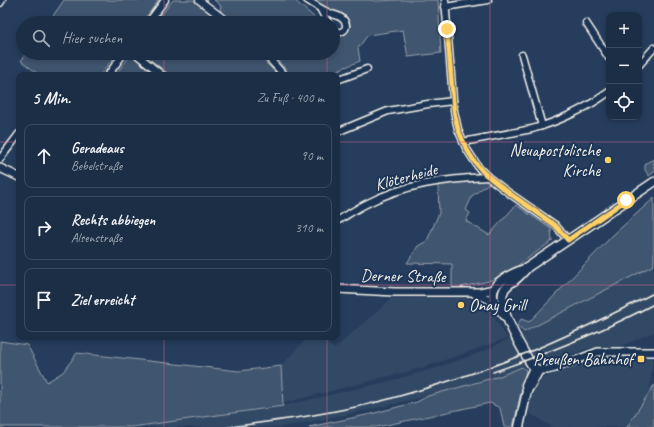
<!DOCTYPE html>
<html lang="de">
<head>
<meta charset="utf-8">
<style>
  :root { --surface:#1c2e46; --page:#293a51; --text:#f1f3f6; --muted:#a0a8b3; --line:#3a4a5f }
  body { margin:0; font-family:Caveat,sans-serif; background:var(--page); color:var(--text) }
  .controls { position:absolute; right:12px; top:12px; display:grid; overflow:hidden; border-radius:8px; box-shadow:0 2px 6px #0003 }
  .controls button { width:36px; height:36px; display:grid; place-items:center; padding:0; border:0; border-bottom:1px solid var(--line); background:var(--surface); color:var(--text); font:20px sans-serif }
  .stop { position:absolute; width:12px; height:12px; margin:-9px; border:3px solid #ffd166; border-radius:50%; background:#fff }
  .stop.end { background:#ffd166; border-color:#fff; box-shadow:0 1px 4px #0008 }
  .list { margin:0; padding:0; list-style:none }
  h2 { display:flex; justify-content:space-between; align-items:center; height:52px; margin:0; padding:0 16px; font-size:17px }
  h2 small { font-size:13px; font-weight:400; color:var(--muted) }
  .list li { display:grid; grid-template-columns:26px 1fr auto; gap:12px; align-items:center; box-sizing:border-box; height:64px; margin:0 8px 8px; padding:0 8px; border:1px solid var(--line); border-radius:8px }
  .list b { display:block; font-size:15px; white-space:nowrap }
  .list p { margin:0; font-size:13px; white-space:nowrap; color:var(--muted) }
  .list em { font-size:13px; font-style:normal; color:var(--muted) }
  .icon { flex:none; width:22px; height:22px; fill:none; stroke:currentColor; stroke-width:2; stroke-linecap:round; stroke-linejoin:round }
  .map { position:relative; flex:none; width:654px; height:427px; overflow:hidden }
  .search { position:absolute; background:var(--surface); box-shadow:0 2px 6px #0003; left:16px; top:16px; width:324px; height:44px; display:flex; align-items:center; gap:10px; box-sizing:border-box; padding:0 14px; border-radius:22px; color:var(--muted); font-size:15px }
  .panel { position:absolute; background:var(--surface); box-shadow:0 2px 6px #0003; left:16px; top:72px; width:324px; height:268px; border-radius:8px }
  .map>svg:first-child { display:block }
  .built { fill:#334966 }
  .green { fill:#40546f; stroke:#9aa2ac }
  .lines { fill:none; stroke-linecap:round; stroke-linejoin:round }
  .minor-casing { stroke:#f4f1e8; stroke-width:9 }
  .tertiary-casing { stroke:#f4f1e8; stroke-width:10 }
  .secondary-casing { stroke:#f4f1e8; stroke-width:11 }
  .minor { stroke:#1d3557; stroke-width:6 }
  .tertiary { stroke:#1d3557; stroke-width:7 }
  .secondary { stroke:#1d3557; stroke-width:8 }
  .rail { stroke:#f4f1e8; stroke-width:1.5 }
  .route { stroke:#ffd166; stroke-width:5 }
  .grid { fill:none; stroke:#d4648c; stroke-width:1; stroke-opacity:0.55 }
  .poi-dot { fill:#ffd166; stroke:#1d3557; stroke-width:1.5 }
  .labels { text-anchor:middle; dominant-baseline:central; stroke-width:4; stroke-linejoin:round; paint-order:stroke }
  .poi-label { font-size:17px; fill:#f4f1e8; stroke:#1d3557; text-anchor:end }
  .street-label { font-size:17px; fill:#f4f1e8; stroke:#1d3557 }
</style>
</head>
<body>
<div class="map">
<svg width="654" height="427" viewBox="0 0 654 427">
  <rect width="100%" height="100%" fill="#263d5d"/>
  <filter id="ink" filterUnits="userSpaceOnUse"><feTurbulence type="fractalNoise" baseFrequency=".025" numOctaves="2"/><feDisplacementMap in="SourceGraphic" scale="8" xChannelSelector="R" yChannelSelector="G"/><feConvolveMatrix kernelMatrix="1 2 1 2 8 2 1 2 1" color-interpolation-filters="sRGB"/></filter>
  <g filter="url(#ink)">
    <!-- built -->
    <g class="built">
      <polygon points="654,264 654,332 619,347 590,348 541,364 538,360 500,376 428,396 349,414 287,426 278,427 132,427 283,406 394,380 440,367 484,351 524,332 652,266"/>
      <polygon points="465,297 479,303 489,309 507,338 425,367 283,403 281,366 308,337 321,337 334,349 392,298"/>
      <polygon points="613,357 653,358 649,394 627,427 552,427 528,412 535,386 544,378 593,358"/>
    </g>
    <!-- green -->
    <g class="green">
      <polygon points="64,0 159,0 141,23 48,23"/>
      <polygon points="173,0 193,0 222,23 155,23"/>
      <polygon points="214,0 294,0 321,23 243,23 239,20 236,23 220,10 221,6"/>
      <polygon points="312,0 371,0 375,1 400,0 438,0 441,53 408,57 403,30 368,35 358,48 360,61 328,74 328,75 291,75 271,53 333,53 333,33 339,36 350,26 345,15 322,7"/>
      <polygon points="27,53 117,53 100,75 40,75 21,61"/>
      <polygon points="142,53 256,53 278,75 170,75"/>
      <polygon points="131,55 156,75 115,75"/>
      <polygon points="654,159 654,172 649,176 645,170 645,166 646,163"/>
      <polygon points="486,179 489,183 472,196 466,210 470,213 466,221 489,235 516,205 551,229 552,241 510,271 489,281 452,289 452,264 407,263 418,246 427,241 439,213 438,184"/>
      <polygon points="654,198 654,264 652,266 524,332 517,326 521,319 529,322 613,235"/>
      <polygon points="0,341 27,345 47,382 63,372 77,353 239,371 281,366 283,406 132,427 0,427"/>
      <polygon points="522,367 526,370 513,427 504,427 500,408 490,403 377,427 309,427 371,414 417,402 428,396 500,376"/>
      <polygon points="654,385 654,427 627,427"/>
    </g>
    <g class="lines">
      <!-- minor casing -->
      <g class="minor-casing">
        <g id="minor">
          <polyline points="199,0 229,23"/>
          <path d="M 307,0 C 315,5 323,11 332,14 C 337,16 342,16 345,22 C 349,29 341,35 333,31"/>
          <polyline points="445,0 454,111 458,129 466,148 479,168 488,177 509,193 555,225 568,240"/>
          <polyline points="0,3 2,0"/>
          <polyline points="445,7 488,0"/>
          <polyline points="321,10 328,23"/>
          <polyline points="148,23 165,0"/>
          <polyline points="586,23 609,58"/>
          <polyline points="135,53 162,75"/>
          <polyline points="264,53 284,75"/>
          <polyline points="522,55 542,126"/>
          <polyline points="639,65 654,48"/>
          <polyline points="108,75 124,53"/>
          <polyline points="337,80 367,69"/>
          <polyline points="337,132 388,111 428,104 453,101"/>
          <path d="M 463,142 L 532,129 C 558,122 587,108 609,92"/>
          <polyline points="0,159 19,134"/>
          <path d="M 337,221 C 347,215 356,209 366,204 C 404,184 446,179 488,177"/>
        </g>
      </g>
      <!-- tertiary casing -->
      <g class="tertiary-casing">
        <g id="tertiary">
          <polyline points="0,168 19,177"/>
          <polyline points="337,289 395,292 480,292 494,289"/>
          <polyline points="475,294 486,298 495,303"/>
          <polyline points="539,370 547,370 555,368 598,352 654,352"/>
        </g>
      </g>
      <!-- secondary casing -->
      <g class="secondary-casing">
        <g id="secondary">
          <path d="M 505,316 C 501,311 496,306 494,300 C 487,283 512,274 524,269"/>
          <path d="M 527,391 L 530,386 L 539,370 L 534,368 L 531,364 C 522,349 496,307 504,290 C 507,285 511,283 515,280 C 520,276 524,271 528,267 L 654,182"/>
          <polyline points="519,427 527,391 526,385 534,368"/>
        </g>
      </g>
      <!-- minor -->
      <use href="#minor" class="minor"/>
      <!-- tertiary -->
      <use href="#tertiary" class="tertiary"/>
      <!-- secondary -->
      <use href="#secondary" class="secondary"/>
      <!-- rail -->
      <g class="rail">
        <path d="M 493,372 C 548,353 602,332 654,304"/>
        <path d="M 228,427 C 282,420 337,413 389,399 C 439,385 489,369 536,349 C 576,332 615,313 654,293"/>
      </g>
    </g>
  </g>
  <g class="lines" filter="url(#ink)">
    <!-- route -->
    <polyline class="route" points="447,29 454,111 458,129 466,148 474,161 484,173 509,193 555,225 568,240 626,200"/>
  </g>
  <!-- grid -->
  <path class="grid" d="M 164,0 L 164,23M 327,0 L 327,23M 490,0 L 490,427M 164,53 L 164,75M 327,53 L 327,75M 0,142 L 19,142M 337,142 L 654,142M 0,285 L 19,285M 337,285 L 654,285M 164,337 L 164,427M 327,337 L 327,427"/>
  <!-- markers -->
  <g class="poi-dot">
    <circle cx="608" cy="160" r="4"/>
    <circle cx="461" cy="305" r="4"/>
    <rect x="637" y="355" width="8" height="8" rx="2"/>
  </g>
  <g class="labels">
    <!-- poi labels -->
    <g class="poi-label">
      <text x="600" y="150">Neuapostolische<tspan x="600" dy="20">Kirche</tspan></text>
      <text x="469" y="305" text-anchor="start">Onay Grill</text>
      <text x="633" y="359">Preußen Bahnhof</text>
    </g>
    <!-- street labels -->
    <g class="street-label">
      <text transform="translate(406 177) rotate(-15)">Klöterheide</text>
      <text transform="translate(403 276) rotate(1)">Derner Straße</text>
    </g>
  </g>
</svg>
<div class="controls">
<button>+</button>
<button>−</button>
<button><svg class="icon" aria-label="locate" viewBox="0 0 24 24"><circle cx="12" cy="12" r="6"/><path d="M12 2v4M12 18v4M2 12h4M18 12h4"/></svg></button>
</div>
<div class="stop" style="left:626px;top:200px"></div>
<div class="stop end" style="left:447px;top:29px"></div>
<div class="search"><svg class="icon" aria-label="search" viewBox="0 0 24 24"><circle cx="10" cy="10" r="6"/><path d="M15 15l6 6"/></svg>Hier suchen</div>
<section class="panel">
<h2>5 Min.<small>Zu Fuß · 400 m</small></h2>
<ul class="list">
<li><svg class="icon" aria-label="ahead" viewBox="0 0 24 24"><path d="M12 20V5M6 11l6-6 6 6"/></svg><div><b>Geradeaus</b><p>Bebelstraße</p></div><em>90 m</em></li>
<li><svg class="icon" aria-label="right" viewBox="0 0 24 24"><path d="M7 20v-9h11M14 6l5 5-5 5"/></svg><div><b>Rechts abbiegen</b><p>Alsenstraße</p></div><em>310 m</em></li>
<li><svg class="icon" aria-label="arrive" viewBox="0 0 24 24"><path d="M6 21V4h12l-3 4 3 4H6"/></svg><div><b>Ziel erreicht</b></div></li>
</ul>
</section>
</div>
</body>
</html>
